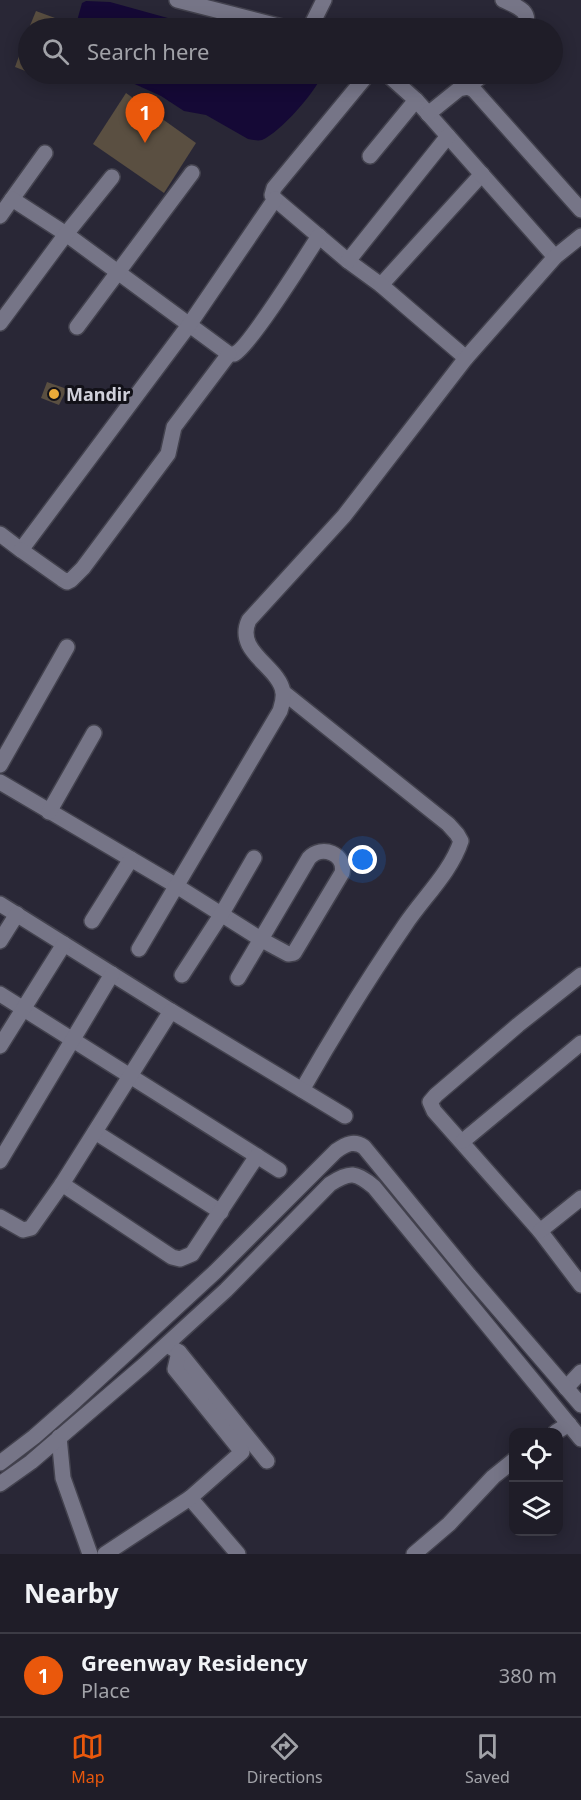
<!DOCTYPE html>
<html lang="en">
<head>
<meta charset="utf-8">
<style>
  :root { --surface:#1f1d28; --page:#2c2a34; --text:#f1f3f6; --muted:#a1a2a8; --line:#3c3b45; --accent:#ea580c }
  body { margin:0; font-family:"Noto Sans",sans-serif; background:var(--page); color:var(--text) }
  .controls { position:absolute; right:18px; bottom:18px; display:grid; overflow:hidden; border-radius:12px; box-shadow:0 3px 15px #0003 }
  .controls button { width:54px; height:54px; display:grid; place-items:center; padding:0; border:0; border-bottom:2px solid var(--line); background:var(--surface); color:var(--text); font:30px sans-serif }
  .you { position:absolute; left:363px; top:860px; width:21px; height:21px; margin:-15px; border:4px solid #fff; border-radius:50%; background:#1a73e8; box-shadow:0 0 0 9px #1a73e833 }
  .badge { display:grid; place-items:center; width:39px; height:39px; border-radius:50%; background:var(--accent); color:#fff; font-size:20px; font-weight:700 }
  .pin { position:absolute; translate:-50% -50px; filter:drop-shadow(0 2px 3px #0008) }
  .pin::after { content:''; position:absolute; top:32px; width:21px; height:18px; background:inherit; clip-path:polygon(0 0,100% 0,50% 100%) }
  .list { margin:0; padding:0; list-style:none }
  h2 { display:flex; justify-content:space-between; align-items:center; height:78px; margin:0; padding:0 24px; font-size:26px }
  h2 small { font-size:20px; font-weight:400; color:var(--muted) }
  .list li { display:grid; grid-template-columns:39px 1fr auto; gap:18px; align-items:center; box-sizing:border-box; height:84px; padding:0 24px; border-top:2px solid var(--line) }
  .list b { display:block; font-size:22px; white-space:nowrap }
  .list p { margin:0; font-size:20px; white-space:nowrap; color:var(--muted) }
  .list em { font-size:20px; font-style:normal; color:var(--muted) }
  .icon { flex:none; width:33px; height:33px; fill:none; stroke:currentColor; stroke-width:2; stroke-linecap:round; stroke-linejoin:round }
  .map { position:relative; flex:none; width:581px; height:1554px; overflow:hidden }
  .search { position:absolute; background:var(--surface); box-shadow:0 3px 15px #0003; left:18px; right:18px; top:18px; height:66px; display:flex; align-items:center; gap:15px; box-sizing:border-box; padding:0 21px; border-radius:33px; color:var(--muted); font-size:22px }
  .sheet { height:162px; background:var(--surface) }
  nav { display:flex; justify-content:space-around; align-items:center; box-sizing:border-box; height:84px; border-top:2px solid var(--line); background:var(--surface); font-size:16px; color:var(--muted) }
  nav a { display:grid; justify-items:center; gap:3px }
  nav .on { color:var(--accent) }
  .map>svg:first-child { display:block }
  .water { fill:#150936 }
  .building { fill:#5a4f41 }
  .lines { fill:none; stroke-linecap:round; stroke-linejoin:round }
  .minor-casing { stroke:#43424e; stroke-width:18 }
  .minor { stroke:#767587; stroke-width:15 }
  .poi-dot { fill:#ebaa39; stroke:#121118; stroke-width:2 }
  .labels { text-anchor:middle; dominant-baseline:central; stroke-width:6; stroke-linejoin:round; paint-order:stroke }
  .poi-label { font-size:18px; font-weight:bold; fill:#d0d0da; stroke:#121118; text-anchor:start }
</style>
</head>
<body>
<div class="map">
<svg width="581" height="1554" viewBox="0 0 581 1554">
  <rect width="100%" height="100%" fill="#292736"/>
  <!-- water -->
  <g class="water">
    <polygon points="86,1 110,2 204,28 75,28 82,3"/>
    <path d="M 83,74 L 323,74 C 315,92 281,132 262,140 C 258,141 253,140 248,139 L 206,115 L 184,111 L 161,96 L 128,81 L 101,78 Z"/>
  </g>
  <!-- building -->
  <g class="building">
    <polygon points="36,11 55,18 52,28 29,28"/>
    <polygon points="27,34 28,34 28,72 15,67"/>
    <polygon points="126,93 196,143 164,193 93,144"/>
    <polygon points="47,382 67,389 59,405 41,398"/>
  </g>
  <g class="lines">
    <!-- minor casing -->
    <g class="minor-casing">
      <g id="minor">
        <polyline points="177,0 286,28"/>
        <path d="M 503,0 C 516,6 533,11 524,28"/>
        <polyline points="310,28 324,0"/>
        <polyline points="368,74 274,188 272,195 275,199 348,261 381,285 482,174"/>
        <polyline points="387,74 416,100 555,257"/>
        <polyline points="468,87 484,74"/>
        <polyline points="428,114 459,89 468,87 474,90 581,210"/>
        <polyline points="370,156 416,100"/>
        <polyline points="12,199 45,153"/>
        <path d="M 0,216 L 12,199 L 66,234 L 229,354 C 231,354 233,354 234,354 C 247,350 308,253 319,236"/>
        <polyline points="348,261 448,136"/>
        <polyline points="381,285 466,358"/>
        <polyline points="0,323 66,234 112,177"/>
        <polyline points="77,327 192,173"/>
        <polyline points="0,534 21,550 189,325 275,199"/>
        <polyline points="21,550 62,579 67,582 71,580 83,568 168,454 174,427 229,354"/>
        <path d="M 283,692 L 448,824 L 457,834 L 461,841 C 451,872 423,898 405,925 C 368,979 334,1034 302,1090"/>
        <polyline points="0,765 67,647"/>
        <path d="M 0,782 L 175,885 L 262,940 L 288,954 L 294,953 L 342,873 C 346,854 322,844 309,858 L 238,978"/>
        <polyline points="49,812 94,733"/>
        <polyline points="0,904 171,1011"/>
        <polyline points="92,921 131,859"/>
        <polyline points="0,941 17,914"/>
        <path d="M 139,949 L 280,711 C 282,704 284,699 283,692 C 279,666 234,652 249,620 L 344,516 L 466,358 L 555,257 L 581,236"/>
        <polyline points="182,975 221,915 254,858"/>
        <polyline points="581,975 518,1025 436,1095 430,1102 434,1111 540,1231 581,1285"/>
        <polyline points="0,994 279,1170"/>
        <polyline points="0,1046 64,944"/>
        <polyline points="95,1132 221,1212"/>
        <polyline points="463,1141 581,1043"/>
        <polyline points="0,1161 112,974"/>
        <polyline points="62,1184 172,1257 180,1259 192,1254 257,1156"/>
        <polyline points="0,1217 23,1230 31,1228 62,1184 171,1011 345,1116"/>
        <polyline points="540,1231 581,1198"/>
        <polyline points="172,1348 179,1352 267,1461"/>
        <polyline points="566,1388 581,1372"/>
        <polyline points="556,1432 569,1424"/>
        <polyline points="59,1437 63,1478 90,1554"/>
        <path d="M 0,1463 L 34,1437 L 75,1401 L 215,1272 L 336,1151 C 346,1144 354,1140 364,1147 L 469,1275 L 581,1405"/>
        <path d="M 0,1484 L 31,1462 L 144,1365 L 226,1290 L 330,1184 C 350,1171 356,1172 374,1187 L 581,1439"/>
        <polyline points="190,1498 238,1554"/>
        <polyline points="105,1554 190,1498 242,1452 175,1369 179,1352"/>
        <polyline points="414,1554 449,1524 493,1477 514,1460"/>
      </g>
    </g>
    <!-- minor -->
    <use href="#minor" class="minor"/>
  </g>
  <!-- markers -->
  <circle class="poi-dot" cx="54" cy="394" r="6"/>
  <g class="labels">
    <!-- poi labels -->
    <g class="poi-label">
      <text x="66" y="394">Mandir</text>
    </g>
  </g>
</svg>
<div class="controls">
<button><svg class="icon" aria-label="locate" viewBox="0 0 24 24"><circle cx="12" cy="12" r="6"/><path d="M12 2v4M12 18v4M2 12h4M18 12h4"/></svg></button>
<button><svg class="icon" aria-label="layers" viewBox="0 0 24 24"><path d="M12 4l9 5-9 5-9-5zM3 14l9 5 9-5"/></svg></button>
</div>
<div class="you"></div>
<div class="pin badge" style="left:145px;top:143px">1</div>
<div class="search"><svg class="icon" aria-label="search" viewBox="0 0 24 24"><circle cx="10" cy="10" r="6"/><path d="M15 15l6 6"/></svg>Search here</div>
</div>
<section class="sheet">
<h2>Nearby<small></small></h2>
<ul class="list">
<li><span class="badge">1</span><div><b>Greenway Residency</b><p>Place</p></div><em>380 m</em></li>
</ul>
</section>
<nav>
<a class="on"><svg class="icon" aria-label="map" viewBox="0 0 24 24"><path d="M3 6l6-2 6 2 6-2v14l-6 2-6-2-6 2zM9 4v14M15 6v14"/></svg>Map</a>
<a><svg class="icon" aria-label="directions" viewBox="0 0 24 24"><path d="M12 3l9 9-9 9-9-9zM9 14v-3h6M13 9l2 2-2 2"/></svg>Directions</a>
<a><svg class="icon" aria-label="saved" viewBox="0 0 24 24"><path d="M7 4h10v16l-5-4-5 4z"/></svg>Saved</a>
</nav>
</body>
</html>
